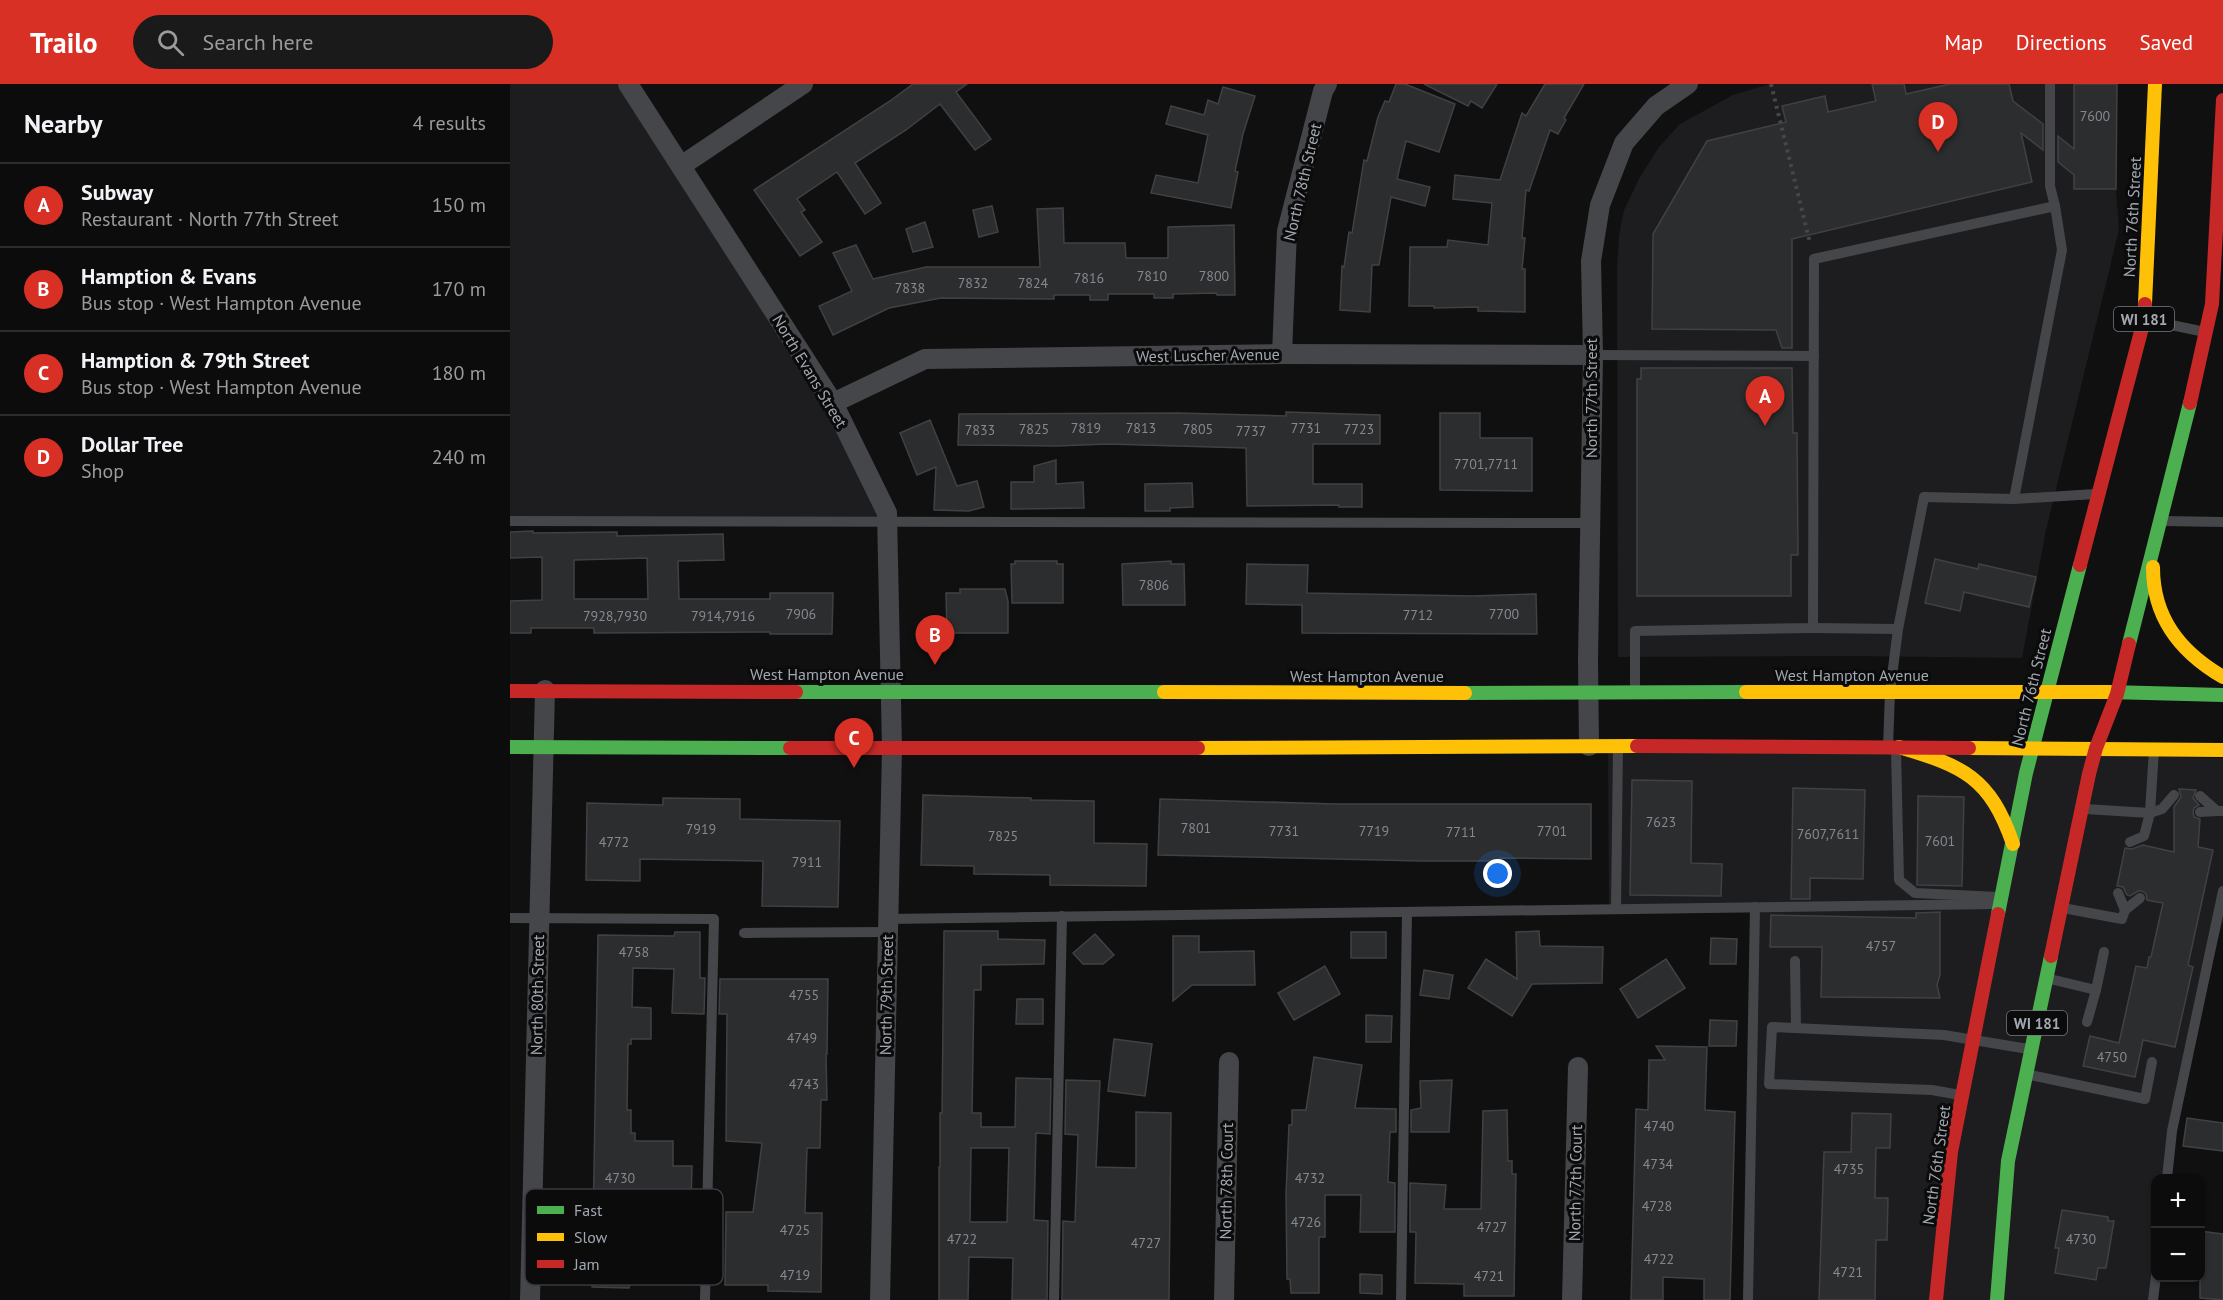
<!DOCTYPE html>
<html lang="en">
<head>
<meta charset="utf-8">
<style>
  :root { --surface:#0c0c0d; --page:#1a1a1b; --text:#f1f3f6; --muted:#9a9b9d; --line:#2c2c2e; --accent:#d93025 }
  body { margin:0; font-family:"PT Sans",sans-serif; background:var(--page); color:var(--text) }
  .controls { position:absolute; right:18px; bottom:18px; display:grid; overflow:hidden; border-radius:12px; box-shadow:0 2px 4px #0004 }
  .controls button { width:54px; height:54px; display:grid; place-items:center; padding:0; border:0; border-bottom:2px solid var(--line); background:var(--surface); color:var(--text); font:30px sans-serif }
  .you { position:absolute; left:988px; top:790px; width:21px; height:21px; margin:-15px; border:4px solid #fff; border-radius:50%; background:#1a73e8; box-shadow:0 0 0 9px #1a73e833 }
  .badge { display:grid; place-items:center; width:39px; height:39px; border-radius:50%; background:var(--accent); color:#fff; font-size:20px; font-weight:700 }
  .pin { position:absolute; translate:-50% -50px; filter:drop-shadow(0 2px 3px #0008) }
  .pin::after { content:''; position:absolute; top:32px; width:21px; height:18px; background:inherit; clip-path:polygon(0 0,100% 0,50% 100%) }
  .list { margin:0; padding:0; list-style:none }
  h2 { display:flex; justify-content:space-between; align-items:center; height:78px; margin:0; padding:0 24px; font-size:26px }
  h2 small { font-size:20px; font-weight:400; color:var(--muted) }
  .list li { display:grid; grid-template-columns:39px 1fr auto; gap:18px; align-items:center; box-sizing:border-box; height:84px; padding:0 24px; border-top:2px solid var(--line) }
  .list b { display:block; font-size:22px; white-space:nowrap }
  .list p { margin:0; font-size:20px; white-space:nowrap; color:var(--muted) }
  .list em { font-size:20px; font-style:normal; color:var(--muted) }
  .icon { flex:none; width:33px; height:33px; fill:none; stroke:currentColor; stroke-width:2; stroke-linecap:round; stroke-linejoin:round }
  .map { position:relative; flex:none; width:1713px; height:1216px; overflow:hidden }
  header { display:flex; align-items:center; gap:36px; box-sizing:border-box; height:84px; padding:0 30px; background:var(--accent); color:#fff }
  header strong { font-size:28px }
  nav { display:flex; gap:33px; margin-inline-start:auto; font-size:21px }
  .search { width:420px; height:54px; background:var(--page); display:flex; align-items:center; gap:15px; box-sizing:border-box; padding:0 21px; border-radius:33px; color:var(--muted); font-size:22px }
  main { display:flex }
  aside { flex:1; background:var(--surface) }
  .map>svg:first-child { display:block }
  .built { fill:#1d1d1f }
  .building { fill:#2c2d2e; stroke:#404144; stroke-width:1.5; fill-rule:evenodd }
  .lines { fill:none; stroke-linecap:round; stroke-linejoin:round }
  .path { stroke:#46474a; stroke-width:4; stroke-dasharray:3 4.5; stroke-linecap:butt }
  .lane { stroke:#444649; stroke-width:10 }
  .street { stroke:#444649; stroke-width:20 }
  .fast { stroke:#4caf50; stroke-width:14 }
  .slow { stroke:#ffc107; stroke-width:14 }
  .jam { stroke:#c62828; stroke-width:14 }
  .labels { text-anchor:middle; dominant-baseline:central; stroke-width:6; stroke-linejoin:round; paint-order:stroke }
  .number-label { font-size:14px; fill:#848990 }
  .shield { fill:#0b0b0c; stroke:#757980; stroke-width:1.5 }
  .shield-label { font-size:15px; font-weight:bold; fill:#a2a8b1 }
  .street-label { font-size:16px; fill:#a2a8b1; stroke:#0b0b0c }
  .key { fill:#0b0b0c; stroke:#383a3e; stroke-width:1.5 }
  .key-label { font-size:16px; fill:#a2a8b1 }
</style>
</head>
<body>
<header>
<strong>Trailo</strong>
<div class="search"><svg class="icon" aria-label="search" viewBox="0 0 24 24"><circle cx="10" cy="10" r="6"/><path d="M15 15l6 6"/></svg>Search here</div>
<nav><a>Map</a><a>Directions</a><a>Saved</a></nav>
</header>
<main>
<aside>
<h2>Nearby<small>4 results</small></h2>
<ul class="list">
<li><span class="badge">A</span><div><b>Subway</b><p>Restaurant · North 77th Street</p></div><em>150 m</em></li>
<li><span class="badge">B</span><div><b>Hamption &amp; Evans</b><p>Bus stop · West Hampton Avenue</p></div><em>170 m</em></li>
<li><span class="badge">C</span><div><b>Hamption &amp; 79th Street</b><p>Bus stop · West Hampton Avenue</p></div><em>180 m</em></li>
<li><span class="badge">D</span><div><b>Dollar Tree</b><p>Shop</p></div><em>240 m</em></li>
</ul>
</aside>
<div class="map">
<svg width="1713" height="1216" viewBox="0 0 1713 1216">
  <rect width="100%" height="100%" fill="#101011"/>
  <!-- built -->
  <g class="built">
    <polygon points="0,0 118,0 323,319 377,439 0,437"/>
    <polygon points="1260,0 1607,0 1606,105 1609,146 1536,446 1512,574 1341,572 1108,573 1107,184 1109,151 1114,126 1130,93 1149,63 1170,40 1223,11"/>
    <polygon points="1098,662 1713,674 1713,836 1660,1047 1655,1094 1646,1094 1646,1188 1643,1216 1238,1216 1245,823 1099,825"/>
  </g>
  <!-- building -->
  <g class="building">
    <polygon points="403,0 457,0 446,8 481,55 465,66 430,20 396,46 345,79 371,119 355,130 327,88 287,115 295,126 291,128 312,158 290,172 244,106 380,17"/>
    <polygon points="886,0 895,0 945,20 929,68 896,57 887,95 920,103 915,122 881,113 869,181 862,181 860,228 830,226 832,182 834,183 839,148 842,149 854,76 857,77 868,33 875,17 879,18"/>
    <polygon points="914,0 987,0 972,24 961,17 958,22"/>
    <polygon points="1035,0 1074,0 1054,34 1056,36 1048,50 1040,46 1019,107 1016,106 1012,154 1015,154 1012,185 1015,185 1015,228 968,227 968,223 924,224 924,222 899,222 900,163 937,163 938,156 978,161 982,119 943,115 945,91 990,96 1012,29 1016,32"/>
    <polygon points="1362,0 1394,0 1396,10 1440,0 1499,0 1503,17 1533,40 1533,66 1511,49 1522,98 1282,155 1282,264 1272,264 1266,246 1142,245 1143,150 1197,57 1276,38 1272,22 1315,12 1318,28 1366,17"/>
    <polygon points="1564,0 1607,0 1606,105 1564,105 1564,91 1548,78 1548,52 1564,65"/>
    <polygon points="713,3 745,12 733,50 725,87 728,88 721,124 641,109 646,91 688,99 698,51 656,40 661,22 694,31 698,16 708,20"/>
    <polygon points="482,122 488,148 469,153 463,126"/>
    <polygon points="553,124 554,159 615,159 616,174 658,174 658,143 724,141 725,211 707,211 706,209 663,210 663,214 644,214 644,210 598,210 598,216 580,216 580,211 544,211 544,215 431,214 379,224 323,251 309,222 342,207 323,169 346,161 363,195 416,183 530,183 527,125"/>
    <polygon points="415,138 423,163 403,168 396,145"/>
    <polygon points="1131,284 1282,284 1283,349 1287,349 1288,471 1281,471 1281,512 1127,512 1127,295 1131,295"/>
    <polygon points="776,328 870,331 870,360 803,360 803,400 852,400 852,423 829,423 829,421 737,422 736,364 598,360 546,362 448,361 449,330 668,329 776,332"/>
    <polygon points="930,329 970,329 970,354 1022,354 1022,407 930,406"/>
    <polygon points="420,336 447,402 467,397 474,423 459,427 424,426 426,383 407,391 390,349"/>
    <polygon points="546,376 546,400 573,398 574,424 501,425 501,398 524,398 524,382"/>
    <polygon points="682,399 683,423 660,424 660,427 635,427 635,400"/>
    <path d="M 23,447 L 23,449 L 107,448 L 107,452 L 213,450 L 214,476 L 168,477 L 169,515 L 260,515 L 260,509 L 323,509 L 322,550 L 260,550 L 260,548 L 84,549 L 84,544 L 21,544 L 21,549 L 0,549 L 0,517 L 32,516 L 32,473 L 0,474 L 0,448 ZM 137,474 L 138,515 L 64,515 L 64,476 Z"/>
    <polygon points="1425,475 1468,485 1469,480 1526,493 1519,523 1454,508 1450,527 1415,519"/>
    <polygon points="505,477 547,477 547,480 553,480 553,519 502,519 501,480 505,480"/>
    <polygon points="661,477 661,480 674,480 675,521 613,521 612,480"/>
    <polygon points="737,480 798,481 797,509 962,512 1026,510 1027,550 792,549 792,521 736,520"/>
    <polygon points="450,505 495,505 498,517 498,549 437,549 436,509 450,509"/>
    <polygon points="1122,696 1182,697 1181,779 1212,780 1211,812 1120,811"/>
    <polygon points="1283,704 1355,706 1353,795 1300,794 1300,815 1281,815"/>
    <polygon points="1669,705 1686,706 1683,714 1689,721 1684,724 1683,728 1684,733 1690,735 1688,763 1703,766 1678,881 1683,883 1665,963 1633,956 1625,993 1573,982 1580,952 1609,959 1626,882 1637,884 1639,873 1641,873 1653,819 1637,816 1636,810 1632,807 1628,807 1620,812 1617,811 1613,803 1607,802 1615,764 1622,765 1633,761 1664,768 1664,723 1671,713"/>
    <polygon points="413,711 521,714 521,716 584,717 584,759 637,760 636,802 540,801 540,791 464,790 464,782 411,781"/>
    <polygon points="1408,712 1454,713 1452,802 1407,801"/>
    <polygon points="153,714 230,715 230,735 330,737 328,823 252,822 253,777 130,775 130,797 76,796 77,719 153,721"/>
    <polygon points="650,715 826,720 1081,720 1081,775 990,774 990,777 912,777 648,771"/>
    <polygon points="1430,828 1430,891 1427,901 1430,914 1311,913 1312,863 1260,863 1261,831 1406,834 1406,829"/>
    <path d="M 434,847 L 488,847 L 488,855 L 535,856 L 534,880 L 471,881 L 471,906 L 464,906 L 462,1029 L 471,1029 L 471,1043 L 505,1043 L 506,994 L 541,995 L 540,1050 L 526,1049 L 524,1136 L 538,1137 L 537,1216 L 502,1216 L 503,1174 L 459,1173 L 458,1216 L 429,1216 L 429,1083 L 430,1083 L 430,1029 L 432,1029 ZM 461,1064 L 499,1064 L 497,1138 L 460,1138 Z"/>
    <polygon points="1029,847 1030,862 1093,863 1092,899 1022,900 1002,932 958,904 976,875 1007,895 1006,848"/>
    <polygon points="165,848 190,848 190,894 195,894 194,930 162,929 164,885 123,884 122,923 141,924 141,955 121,955 121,960 118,960 117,1026 121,1026 121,1049 125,1049 125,1057 163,1057 163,1082 182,1082 179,1199 120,1197 119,1204 82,1203 88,851 164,852"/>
    <rect x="841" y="848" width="35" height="26"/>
    <polygon points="585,850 604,871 593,880 573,880 563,869"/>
    <polygon points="663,852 689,852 689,868 744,867 745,901 682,901 663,917"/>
    <polygon points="1201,854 1227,855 1226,880 1200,880"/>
    <polygon points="1156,875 1175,904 1128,934 1110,905"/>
    <polygon points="815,882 830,910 784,936 768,909"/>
    <polygon points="914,886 943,891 939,915 910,911"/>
    <polygon points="210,895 318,895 317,970 316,970 317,1016 311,1016 310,1064 297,1064 295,1129 312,1129 311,1208 258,1207 258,1201 215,1201 216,1128 243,1128 252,1059 216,1057 217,930 209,930"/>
    <polygon points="507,915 533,915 533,940 506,940"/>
    <polygon points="856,931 882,932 881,958 856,958"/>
    <polygon points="1200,936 1227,937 1226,962 1199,962"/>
    <polygon points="604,955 642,960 635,1012 598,1007"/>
    <polygon points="1146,962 1197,963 1195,1026 1225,1028 1220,1216 1194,1216 1194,1195 1153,1193 1153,1216 1121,1216 1126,1025 1138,1026 1139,976 1155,976"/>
    <polygon points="804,973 852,981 845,1024 886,1025 886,1048 880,1048 878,1098 885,1099 885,1148 850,1148 851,1111 815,1111 815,1153 809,1153 809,1209 781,1209 780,1195 777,1195 776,1110 779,1041 782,1041 782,1026 796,1026"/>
    <polygon points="556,996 590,997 586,1083 626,1084 626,1028 661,1029 659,1216 552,1216 553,1137 565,1138 568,1051 555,1050"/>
    <polygon points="942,996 939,1048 901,1048 901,1026 911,1024 910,997"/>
    <polygon points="997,1026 998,1077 1002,1077 1002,1090 1006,1090 1004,1212 954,1212 954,1200 905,1199 906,1148 900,1148 900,1099 936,1101 934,1125 971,1125 973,1027"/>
    <polygon points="1342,1029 1381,1030 1380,1064 1366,1064 1365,1114 1378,1114 1377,1156 1366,1156 1365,1216 1309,1216 1314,1068 1341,1068"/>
    <polygon points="1677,1034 1713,1039 1713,1067 1673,1062"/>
    <polygon points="1552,1126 1598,1133 1598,1137 1604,1137 1596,1184 1588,1184 1586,1196 1545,1189 1549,1164 1545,1164"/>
    <polygon points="1690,1147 1713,1150 1713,1216 1690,1214"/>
    <polygon points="850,1190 872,1191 872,1210 850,1209"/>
  </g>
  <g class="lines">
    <!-- path -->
    <polyline class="path" points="1261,0 1300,159"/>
    <!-- lane -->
    <g class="lane">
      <polyline points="1540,0 1540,102 1545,122"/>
      <polyline points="1637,236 1695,248"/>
      <polyline points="1083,271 1304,272"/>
      <polyline points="1504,415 1585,410"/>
      <polyline points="0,437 1080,439"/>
      <polyline points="1653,437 1713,438"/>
      <polyline points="1303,544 1388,545"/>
      <polyline points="1125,608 1125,547 1303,544 1304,175 1545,122 1552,166 1504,415 1414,413 1388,545 1380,608 1378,663"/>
      <polyline points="1386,667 1389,796 1405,809 1488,813"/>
      <polyline points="1690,712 1707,727 1713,727"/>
      <polyline points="1575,725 1640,729 1644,665"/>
      <polyline points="1690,728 1707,727"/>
      <polyline points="1620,758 1634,752 1640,729 1652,725 1664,711"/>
      <polyline points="1553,824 1612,835 1615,826 1608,809"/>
      <polyline points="1106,825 1108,663"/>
      <polyline points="1615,826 1630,814"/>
      <polyline points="0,834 204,835 195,1216"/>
      <polyline points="377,835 1487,820"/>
      <polyline points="234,849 377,848"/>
      <polyline points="1285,877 1286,943"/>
      <polyline points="1540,895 1586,906 1594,868"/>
      <polyline points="1577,938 1586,906"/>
      <polyline points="1520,991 1635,1015 1642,978"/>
      <polyline points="1450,1011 1422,1006 1259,1000 1262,943 1434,951 1518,965"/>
      <polyline points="1657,1094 1662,1047 1713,807"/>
      <polyline points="544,1216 552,832"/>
      <polyline points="891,1216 897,828"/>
      <polyline points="1238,1216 1245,823"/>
      <polyline points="1643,1216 1646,1192"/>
    </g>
    <!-- street -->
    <g class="street">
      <polyline points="118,0 323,319 377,429 382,665 370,1216"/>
      <polyline points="171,82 293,0"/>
      <polyline points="772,270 777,147 813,7 817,0"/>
      <polyline points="323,319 415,275 772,270 1083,271"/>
      <polyline points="1079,662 1078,576 1083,271 1081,177 1090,121 1114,59 1146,22 1178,0"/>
      <polyline points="20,1216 35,606"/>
      <polyline points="714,1216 719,978"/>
      <polyline points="1062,1216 1068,983"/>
    </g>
    <!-- fast -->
    <g class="fast">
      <polyline points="1619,560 1680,319"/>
      <polyline points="286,608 654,608"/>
      <polyline points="1599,608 1713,611"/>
      <polyline points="955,609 1236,608"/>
      <polyline points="0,663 280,664"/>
      <polyline points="1488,830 1516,689 1570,481"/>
      <polyline points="1487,1216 1498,1077 1541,872"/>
    </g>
    <!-- slow -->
    <g class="slow">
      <polyline points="1635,220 1645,0"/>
      <path d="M 1643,483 C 1643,534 1670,568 1713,593"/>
      <polyline points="654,608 955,609"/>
      <polyline points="1236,608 1599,608"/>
      <path d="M 1389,663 C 1453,682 1480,693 1503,760"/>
      <polyline points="688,664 1127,662"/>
      <polyline points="1459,664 1713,666"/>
    </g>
    <!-- jam -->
    <g class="jam">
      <polyline points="1680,319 1702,220 1713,16"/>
      <polyline points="1570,481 1634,236 1635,220"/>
      <polyline points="0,607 286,608"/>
      <polyline points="1127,662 1459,664"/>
      <polyline points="280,664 688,664"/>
      <polyline points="1541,872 1579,690 1586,664 1607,610 1619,560"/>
      <polyline points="1426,1216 1441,1068 1488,830"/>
    </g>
  </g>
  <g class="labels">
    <!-- number labels -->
    <g class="number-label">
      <text x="1585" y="32">7600</text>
      <text x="642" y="192">7810</text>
      <text x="704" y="192">7800</text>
      <text x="579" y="194">7816</text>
      <text x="463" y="199">7832</text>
      <text x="523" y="199">7824</text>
      <text x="400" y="204">7838</text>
      <text x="576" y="344">7819</text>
      <text x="631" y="344">7813</text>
      <text x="796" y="344">7731</text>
      <text x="524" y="345">7825</text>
      <text x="688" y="345">7805</text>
      <text x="849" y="345">7723</text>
      <text x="470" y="346">7833</text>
      <text x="741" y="347">7737</text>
      <text x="976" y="380">7701,7711</text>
      <text x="644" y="501">7806</text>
      <text x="291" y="530">7906</text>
      <text x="994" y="530">7700</text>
      <text x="908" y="531">7712</text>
      <text x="105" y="532">7928,7930</text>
      <text x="213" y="532">7914,7916</text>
      <text x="1151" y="738">7623</text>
      <text x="686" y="744">7801</text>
      <text x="191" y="745">7919</text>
      <text x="774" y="747">7731</text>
      <text x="864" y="747">7719</text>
      <text x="1042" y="747">7701</text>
      <text x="951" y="748">7711</text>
      <text x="1318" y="750">7607,7611</text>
      <text x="493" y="752">7825</text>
      <text x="1430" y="757">7601</text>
      <text x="104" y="758">4772</text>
      <text x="297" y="778">7911</text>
      <text x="1371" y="862">4757</text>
      <text x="124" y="868">4758</text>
      <text x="294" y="911">4755</text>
      <text x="292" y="954">4749</text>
      <text x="1602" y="973">4750</text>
      <text x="294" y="1000">4743</text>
      <text x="1149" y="1042">4740</text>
      <text x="1148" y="1080">4734</text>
      <text x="1339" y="1085">4735</text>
      <text x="110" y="1094">4730</text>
      <text x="800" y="1094">4732</text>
      <text x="1147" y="1122">4728</text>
      <text x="796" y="1138">4726</text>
      <text x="982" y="1143">4727</text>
      <text x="285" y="1146">4725</text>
      <text x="452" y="1155">4722</text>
      <text x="1571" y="1155">4730</text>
      <text x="636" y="1159">4727</text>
      <text x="1149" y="1175">4722</text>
      <text x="1338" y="1188">4721</text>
      <text x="285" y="1191">4719</text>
      <text x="979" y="1192">4721</text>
    </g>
    <!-- shield labels -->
    <g class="shield">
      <rect x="1604" y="223" width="60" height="24" rx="4.5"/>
      <rect x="1497" y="927" width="60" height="24" rx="4.5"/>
    </g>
    <g class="shield-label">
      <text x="1634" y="235">WI 181</text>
      <text x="1527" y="939">WI 181</text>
    </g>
    <!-- street labels -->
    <g class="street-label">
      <text transform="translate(792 98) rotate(-77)">North 78th Street</text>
      <text transform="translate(1622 133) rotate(-87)">North 76th Street</text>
      <text transform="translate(698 271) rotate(-1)">West Luscher Avenue</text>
      <text transform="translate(300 287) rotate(59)">North Evans Street</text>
      <text transform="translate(1081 314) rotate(-90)">North 77th Street</text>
      <text x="317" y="590">West Hampton Avenue</text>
      <text x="1342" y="591">West Hampton Avenue</text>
      <text x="857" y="592">West Hampton Avenue</text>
      <text transform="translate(1521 603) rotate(-76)">North 76th Street</text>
      <text transform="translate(27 911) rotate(-89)">North 80th Street</text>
      <text transform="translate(376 911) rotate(-89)">North 79th Street</text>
      <text transform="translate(1426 1081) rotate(-82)">North 76th Street</text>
      <text transform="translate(716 1097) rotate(-89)">North 78th Court</text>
      <text transform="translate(1065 1099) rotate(-89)">North 77th Court</text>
    </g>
  </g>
  <!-- legend -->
  <rect x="15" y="1105" width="198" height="96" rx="9" class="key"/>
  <rect x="27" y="1122" width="27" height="8" fill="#4caf50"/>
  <rect x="27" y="1149" width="27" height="8" fill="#ffc107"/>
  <rect x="27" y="1176" width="27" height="8" fill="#c62828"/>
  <g class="key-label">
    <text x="64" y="1132">Fast</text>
    <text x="64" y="1159">Slow</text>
    <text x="64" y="1186">Jam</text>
  </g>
</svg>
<div class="controls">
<button>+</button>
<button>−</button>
</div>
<div class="you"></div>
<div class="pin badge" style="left:1255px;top:342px">A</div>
<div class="pin badge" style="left:425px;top:581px">B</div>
<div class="pin badge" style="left:344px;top:684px">C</div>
<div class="pin badge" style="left:1428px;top:68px">D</div>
</div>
</main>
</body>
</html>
